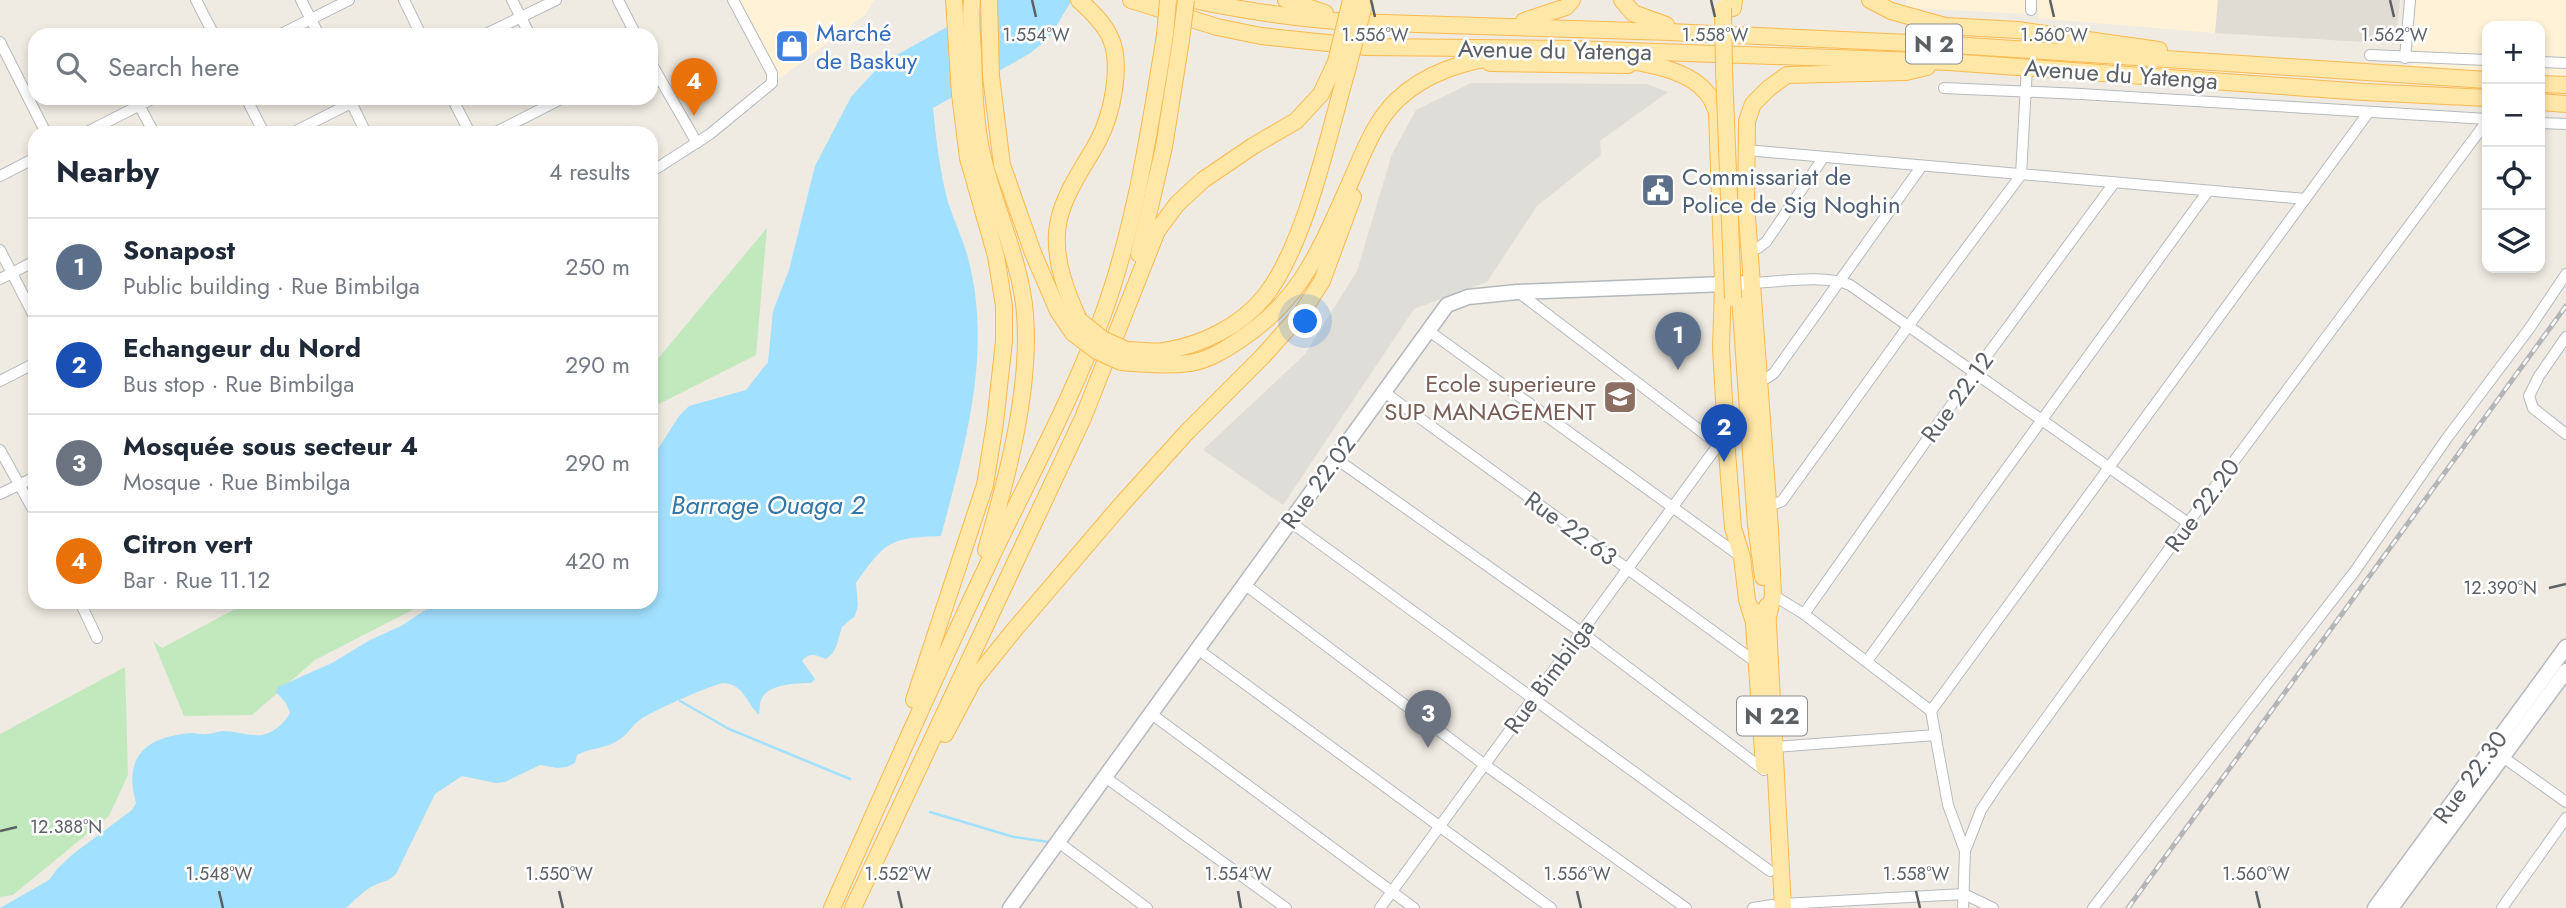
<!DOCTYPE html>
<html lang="en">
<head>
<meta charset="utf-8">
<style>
  :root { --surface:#fff; --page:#f2f2f3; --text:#1f2937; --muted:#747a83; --line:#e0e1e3; --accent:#2563eb }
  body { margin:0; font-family:Jost,sans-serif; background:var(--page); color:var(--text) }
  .controls { position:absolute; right:21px; top:21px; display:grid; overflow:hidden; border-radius:14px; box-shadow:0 4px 10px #0003 }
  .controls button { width:63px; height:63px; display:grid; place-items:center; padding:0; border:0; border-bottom:2px solid var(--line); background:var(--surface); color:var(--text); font:35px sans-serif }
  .you { position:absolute; left:1306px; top:322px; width:24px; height:24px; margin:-18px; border:5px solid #fff; border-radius:50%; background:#1a73e8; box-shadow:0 0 0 10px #1a73e833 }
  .badge { display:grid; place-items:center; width:46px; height:46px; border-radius:50%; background:var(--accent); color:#fff; font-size:23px; font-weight:700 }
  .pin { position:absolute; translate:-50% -58px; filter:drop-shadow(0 2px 4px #0008) }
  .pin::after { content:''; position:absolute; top:37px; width:24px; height:21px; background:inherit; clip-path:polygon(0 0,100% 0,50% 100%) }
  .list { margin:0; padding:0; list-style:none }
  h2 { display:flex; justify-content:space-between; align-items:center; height:91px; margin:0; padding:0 28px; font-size:30px }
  h2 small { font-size:23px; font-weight:400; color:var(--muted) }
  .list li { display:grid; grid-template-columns:46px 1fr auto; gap:21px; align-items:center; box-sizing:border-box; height:98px; padding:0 28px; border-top:2px solid var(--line) }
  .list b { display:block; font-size:26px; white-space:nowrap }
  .list p { margin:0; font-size:23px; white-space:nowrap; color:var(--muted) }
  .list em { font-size:23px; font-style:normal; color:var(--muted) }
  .icon { flex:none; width:38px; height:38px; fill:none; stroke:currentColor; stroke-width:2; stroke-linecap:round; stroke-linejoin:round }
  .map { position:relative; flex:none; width:2566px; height:908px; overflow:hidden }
  .search { position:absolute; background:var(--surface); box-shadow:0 4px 10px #0003; left:28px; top:28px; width:630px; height:77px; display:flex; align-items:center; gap:18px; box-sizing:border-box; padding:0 24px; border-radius:21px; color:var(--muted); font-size:26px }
  .panel { position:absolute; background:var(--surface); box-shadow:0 4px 10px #0003; left:28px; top:126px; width:630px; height:483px; border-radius:21px }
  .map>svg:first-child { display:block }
  .commercial { fill:#fff2d7 }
  .industrial { fill:#dfddd7 }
  .education { fill:#e1dcd3 }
  .green { fill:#c1e9bd }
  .water { fill:#a2e0ff }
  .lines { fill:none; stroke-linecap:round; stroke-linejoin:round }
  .stream { stroke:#a2e0ff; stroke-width:2.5 }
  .street-casing { stroke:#b5babe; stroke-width:12 }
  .secondary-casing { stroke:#b4b9be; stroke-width:17 }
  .primary-casing { stroke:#fdb94d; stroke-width:18 }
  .street { stroke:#fff; stroke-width:10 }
  .secondary { stroke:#fff; stroke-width:14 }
  .primary { stroke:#ffe7a7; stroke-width:16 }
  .rail-casing { stroke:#b4b5b6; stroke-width:5 }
  .rail { stroke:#fff; stroke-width:2.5; stroke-dasharray:8; stroke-linecap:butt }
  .primary-bridge-casing { stroke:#fdb94d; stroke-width:18; stroke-linecap:butt }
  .primary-bridge { stroke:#ffe7a7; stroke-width:16 }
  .ticks { fill:none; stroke:#5b6065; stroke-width:2.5 }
  .labels { text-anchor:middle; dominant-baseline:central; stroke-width:5; stroke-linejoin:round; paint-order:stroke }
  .shield { fill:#fff; stroke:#8c9093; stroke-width:2 }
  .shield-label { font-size:23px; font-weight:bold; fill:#5b6065 }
  .shop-label { font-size:24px; fill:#366cbe; stroke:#fff; text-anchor:start }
  .street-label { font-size:24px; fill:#5b6065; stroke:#fff }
  .service-label { font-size:24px; fill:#4e5e75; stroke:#fff; text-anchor:start }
  .education-label { font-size:24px; fill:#785e54; stroke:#fff; text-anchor:end }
  .water-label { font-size:26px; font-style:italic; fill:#3377a7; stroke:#fff }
  .ticks-label { font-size:18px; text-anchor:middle; fill:#5b6065; stroke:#fff; stroke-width:5; stroke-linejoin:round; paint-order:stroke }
</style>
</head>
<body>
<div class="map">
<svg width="2566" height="908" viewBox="0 0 2566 908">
  <rect width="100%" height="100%" fill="#efebe2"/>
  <!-- commercial -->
  <g class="commercial">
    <polygon points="738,0 874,0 866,14 779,79"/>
    <polygon points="1907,0 2028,0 2029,14 1905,8"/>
    <polygon points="2037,0 2218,0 2215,33 2038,18"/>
    <polygon points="2415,0 2566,0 2566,76 2540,74 2540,26 2487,26 2487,71 2412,66"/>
  </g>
  <!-- industrial -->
  <polygon class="industrial" points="1471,83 1647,84 1668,92 1600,141 1601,155 1537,206 1487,282 1414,309 1283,505 1203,450 1305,354 1357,271 1392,154 1416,110"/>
  <!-- education -->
  <polygon class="education" points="2218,0 2400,0 2395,44 2215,33"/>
  <!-- green -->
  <g class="green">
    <polygon points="767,228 756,355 651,408 651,367"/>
    <polygon points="248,602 428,602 315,660 252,715 184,716 153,641 162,648"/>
    <polygon points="125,667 128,775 109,816 13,895 0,897 0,734"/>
  </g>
  <!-- water -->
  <path class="water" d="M 996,0 L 1072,0 L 1049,38 L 1029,54 L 933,108 C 936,139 940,172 948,202 C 954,221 963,239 968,258 C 993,352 965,445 941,536 C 889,538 886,541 856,583 L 858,605 L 855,616 L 842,627 L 836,647 L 832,654 L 826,659 C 816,655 809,652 802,661 L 815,679 L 811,683 C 798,683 769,684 762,698 C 759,702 760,710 759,715 C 747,704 745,686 725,683 C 716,682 651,712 641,719 C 632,725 627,736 617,741 C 605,749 589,748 577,755 L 575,763 L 567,767 L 557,768 L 540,765 L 505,782 L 496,783 L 462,776 L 435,794 L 396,874 C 389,881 384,881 375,885 C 364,890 355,900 346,908 L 0,908 L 49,880 L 57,869 L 73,854 L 132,810 L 136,803 C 123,757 145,737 191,733 C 196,733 202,735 207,734 C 213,734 218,731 223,731 C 236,731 254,738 266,734 C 277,730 285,722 290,713 L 286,703 L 276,692 L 278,687 L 332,663 L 370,640 L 401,626 L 430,607 L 448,602 L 651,602 L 651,460 L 679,416 L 689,406 L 746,390 L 768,362 L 773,311 L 789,270 L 815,166 L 851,97 L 882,63 Z"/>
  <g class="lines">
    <!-- stream -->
    <g class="stream">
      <polyline points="680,701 729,729 850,779"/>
      <polyline points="930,812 1014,837 1049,842"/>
    </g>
    <!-- street casing -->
    <g class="street-casing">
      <g id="street">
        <polyline points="196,0 214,35"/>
        <polyline points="301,0 319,35"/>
        <polyline points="404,0 421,35"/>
        <polyline points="512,0 530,35"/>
        <polyline points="618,0 636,35"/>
        <polyline points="2031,0 2031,10"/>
        <polyline points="279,35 349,0"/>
        <polyline points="484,35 556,0"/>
        <polyline points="0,42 46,133"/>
        <polyline points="2370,55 2487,60"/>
        <polyline points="2405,58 2410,0"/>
        <polyline points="2540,62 2566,63"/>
        <polyline points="651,63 697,143"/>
        <polyline points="1944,88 2081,94 2487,119"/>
        <polyline points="246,98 264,133"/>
        <polyline points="349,98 366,133"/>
        <polyline points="452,98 470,133"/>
        <polyline points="139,105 154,133"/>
        <polyline points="2540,123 2566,124"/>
        <polyline points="85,133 154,98"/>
        <polyline points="292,133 361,98"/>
        <polyline points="494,133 563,98"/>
        <polyline points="1746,150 2305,199"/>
        <polyline points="651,172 710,134 772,83 772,73 733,0"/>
        <polyline points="0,176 35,158"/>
        <polyline points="1749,249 1758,248 1766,242 1823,158"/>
        <polyline points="0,250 35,318"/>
        <polyline points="0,279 35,261"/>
        <path d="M 1751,283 C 1779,282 1825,274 1850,285 L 2188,523"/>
        <polyline points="1518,292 1723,448"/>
        <polyline points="1429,331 1740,556"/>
        <polyline points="2566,337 2539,376 2529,396 2533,408 2566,434"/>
        <polyline points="1758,379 1767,378 1774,373 1921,167"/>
        <polyline points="0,381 35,363"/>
        <polyline points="1384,392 1757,663"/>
        <polyline points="0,450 35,513"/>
        <polyline points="1335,458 1581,632 1764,770"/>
        <polyline points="0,494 35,477"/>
        <polyline points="1769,506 1782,501 1909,325 2021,175 2027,67"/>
        <polyline points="1289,521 1770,871"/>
        <polyline points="1244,584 1485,765 1686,908"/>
        <polyline points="1773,595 1804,614 1931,711 1948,805 1965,851"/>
        <polyline points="80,602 97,638"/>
        <polyline points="1804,614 1974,373 2114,183"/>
        <polyline points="1196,648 1551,908"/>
        <polyline points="1867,661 2208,191"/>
        <polyline points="1931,711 2368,113"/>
        <polyline points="1150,713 1414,908"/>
        <polyline points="1774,747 1936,735"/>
        <polyline points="2500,755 2566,802"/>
        <polyline points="1105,777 1286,908"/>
        <polyline points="1058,842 1147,908"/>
        <polyline points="1783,907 1783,904 1964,894 1993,908"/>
        <polyline points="1380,908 1718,445"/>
        <polyline points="1753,908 1772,905 1772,908"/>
        <polyline points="1963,908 1965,851 1981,810 1999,783 2188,523 2487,121"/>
        <polyline points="2093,908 2355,571 2447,438 2529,329 2566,274"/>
        <polyline points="2502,908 2566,818"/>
      </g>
    </g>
    <!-- secondary casing -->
    <g class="secondary-casing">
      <g id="secondary">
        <polyline points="1010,908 1447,305 1468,297 1517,292 1751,283"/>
        <polyline points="2375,908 2566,647"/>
        <polyline points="2391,908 2566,671"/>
      </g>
    </g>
    <!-- primary casing -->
    <g class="primary-casing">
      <g id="primary">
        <path d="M 972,0 C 970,18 972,36 973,53 C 974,86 975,122 982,154 C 994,207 1021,261 1025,314 C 1031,390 1007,478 986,550"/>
        <polyline points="989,0 991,76 1002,165 1033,253 1058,311 1073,333"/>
        <path d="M 1079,0 C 1090,10 1104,23 1110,37 C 1123,64 1112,115 1098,141 C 1083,169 1059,199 1057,233 C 1055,264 1067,293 1079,320"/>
        <polyline points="1131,0 1217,27 1261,36 1366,47 1572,49 1949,62 2364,92 2487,98"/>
        <path d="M 1193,0 C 1246,11 1298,19 1353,22 L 1670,32 L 1953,45 L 2487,80"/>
        <polyline points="1286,0 1325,13"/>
        <polyline points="1622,0 1633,13 1666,25"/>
        <polyline points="1870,0 1891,11 1945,26 2018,30 2159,50"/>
        <polyline points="1733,8 1734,0"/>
        <polyline points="1524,21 1566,7 1572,0"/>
        <path d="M 1616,58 C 1645,64 1687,68 1707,93 C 1712,98 1714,106 1717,112 L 1723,283 L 1721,348 L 1727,452 L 1733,528 L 1742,557 L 1747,600 L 1753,619"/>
        <polyline points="1490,63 1628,65"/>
        <polyline points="2540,84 2566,85"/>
        <polyline points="2540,102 2566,104"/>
        <polyline points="1139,254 1164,147 1181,40"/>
        <polyline points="1740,297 1756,525 1763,577"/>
        <path d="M 1127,350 C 1139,350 1153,353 1164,351 C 1202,345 1241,326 1265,296 C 1306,244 1329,132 1348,67"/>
        <path d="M 1121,362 C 1144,364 1167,366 1190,363 C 1208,360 1223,351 1238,341 C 1302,300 1320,249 1350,183 C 1363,154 1374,122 1397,100 C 1425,73 1466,60 1504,56"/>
        <polyline points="1767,606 1783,908"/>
        <polyline points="1753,610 1764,766"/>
        <polyline points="1768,617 1773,595 1770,529 1746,203 1747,121 1753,104 1769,88 1787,75 1906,72 1927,67"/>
        <polyline points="914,700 985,485 995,423 1004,341 1004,306 996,256 968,158 960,94 954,0"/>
        <polyline points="945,734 973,681 1015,629 1121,505 1187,432 1263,356 1303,311 1322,281 1353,197"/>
        <path d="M 832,908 C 884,792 935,675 990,560 C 1029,477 1074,396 1105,309 C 1136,221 1150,127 1165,35"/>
        <polyline points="853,908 1083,418 1157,231 1177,204 1203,180 1253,146 1296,121 1321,94 1336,62"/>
      </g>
    </g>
    <!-- street -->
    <use href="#street" class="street"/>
    <!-- secondary -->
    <use href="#secondary" class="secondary"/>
    <!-- primary -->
    <use href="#primary" class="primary"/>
    <!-- rail casing -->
    <g class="rail-casing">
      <polyline id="rail" points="2128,908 2566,306"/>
    </g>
    <!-- rail -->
    <use href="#rail" class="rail"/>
    <!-- primary-bridge casing -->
    <g class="primary-bridge-casing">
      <g id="primary-bridge">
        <polyline points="1723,8 1724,71 1733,298"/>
        <polyline points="1165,35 1168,0"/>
        <polyline points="1181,40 1186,0"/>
        <polyline points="1336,62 1351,0"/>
        <polyline points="1348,67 1365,1"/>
        <polyline points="1079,320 1102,339 1127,350"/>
        <polyline points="1073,333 1097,351 1121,362"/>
      </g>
    </g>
    <!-- primary-bridge -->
    <use href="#primary-bridge" class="primary-bridge"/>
  </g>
  <!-- ticks -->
  <path class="ticks" d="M 1032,0 L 1036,17M 1371,0 L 1375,17M 1711,0 L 1715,17M 2050,0 L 2054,17M 2390,0 L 2394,17M 2549,588 L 2566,584M 0,831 L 17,827M 219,891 L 223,908M 559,891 L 563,908M 898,891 L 902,908M 1238,891 L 1241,908M 1577,891 L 1581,908M 1916,891 L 1920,908M 2256,891 L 2260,908"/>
  <!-- icons -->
  <defs>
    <g id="shop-square" transform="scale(1.75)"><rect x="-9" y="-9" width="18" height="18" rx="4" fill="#3f7fe0" stroke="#fff"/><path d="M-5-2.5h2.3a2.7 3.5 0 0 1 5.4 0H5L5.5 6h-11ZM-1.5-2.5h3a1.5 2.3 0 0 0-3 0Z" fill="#fff"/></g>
    <g id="civic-square" transform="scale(1.75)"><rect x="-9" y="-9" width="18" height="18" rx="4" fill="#5c6f8a" stroke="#fff"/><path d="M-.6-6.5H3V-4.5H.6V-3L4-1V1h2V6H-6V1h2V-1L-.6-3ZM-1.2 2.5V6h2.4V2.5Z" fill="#fff"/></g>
    <g id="university-square" transform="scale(1.75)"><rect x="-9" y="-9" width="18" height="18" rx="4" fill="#8d6e63" stroke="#fff"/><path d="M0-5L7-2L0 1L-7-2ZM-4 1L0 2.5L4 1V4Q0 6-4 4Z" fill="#fff"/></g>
  </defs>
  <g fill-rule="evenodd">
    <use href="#shop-square" x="792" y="46"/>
    <use href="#civic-square" x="1658" y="190"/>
    <use href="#university-square" x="1620" y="397"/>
  </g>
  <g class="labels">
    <!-- shield labels -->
    <g class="shield">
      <rect x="1906" y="24.5" width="56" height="39" rx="5"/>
      <rect x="1737" y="696.5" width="70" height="39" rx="5"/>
    </g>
    <g class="shield-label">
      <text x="1934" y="44">N 2</text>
      <text x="1772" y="716">N 22</text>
    </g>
    <!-- shop labels -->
    <g class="shop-label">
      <text x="816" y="32">Marché<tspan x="816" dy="28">de Baskuy</tspan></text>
    </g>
    <!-- street labels -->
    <g class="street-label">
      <text transform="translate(1555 50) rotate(1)">Avenue du Yatenga</text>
      <text transform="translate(2121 74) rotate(4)">Avenue du Yatenga</text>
      <text transform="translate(1957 397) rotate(-54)">Rue 22.12</text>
      <text transform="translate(1318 482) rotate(-54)">Rue 22.02</text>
      <text transform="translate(2202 505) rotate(-54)">Rue 22.20</text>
      <text transform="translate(1571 528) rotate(36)">Rue 22.63</text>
      <text transform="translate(1549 676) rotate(-54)">Rue Bimbilga</text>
      <text transform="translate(2470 777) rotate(-54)">Rue 22.30</text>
    </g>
    <!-- service labels -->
    <g class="service-label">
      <text x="1682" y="176">Commissariat de<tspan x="1682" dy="28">Police de Sig Noghin</tspan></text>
    </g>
    <!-- education labels -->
    <g class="education-label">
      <text x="1596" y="383">Ecole superieure<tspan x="1596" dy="28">SUP MANAGEMENT</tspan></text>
    </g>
    <!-- water labels -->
    <g class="water-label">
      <text x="768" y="505">Barrage Ouaga 2</text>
    </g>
  </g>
  <g class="ticks-label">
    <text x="1036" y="41">1.554°W</text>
    <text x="1375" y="41">1.556°W</text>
    <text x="1715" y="41">1.558°W</text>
    <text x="2054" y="41">1.560°W</text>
    <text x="2394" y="41">1.562°W</text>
    <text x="2500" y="594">12.390°N</text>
    <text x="66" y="833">12.388°N</text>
    <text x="219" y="880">1.548°W</text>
    <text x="559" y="880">1.550°W</text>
    <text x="898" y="880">1.552°W</text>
    <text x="1238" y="880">1.554°W</text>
    <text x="1577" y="880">1.556°W</text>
    <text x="1916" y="880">1.558°W</text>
    <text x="2256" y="880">1.560°W</text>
  </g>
</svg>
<div class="controls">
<button>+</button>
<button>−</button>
<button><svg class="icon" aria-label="locate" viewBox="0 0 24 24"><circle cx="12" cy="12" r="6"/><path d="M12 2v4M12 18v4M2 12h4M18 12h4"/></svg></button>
<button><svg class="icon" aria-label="layers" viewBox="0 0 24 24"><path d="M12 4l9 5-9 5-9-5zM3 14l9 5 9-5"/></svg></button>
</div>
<div class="you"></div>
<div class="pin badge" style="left:1678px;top:370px;background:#5c6f8a">1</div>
<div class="pin badge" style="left:1724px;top:462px;background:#1a4fb4">2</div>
<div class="pin badge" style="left:1428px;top:748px;background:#6b7280">3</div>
<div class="pin badge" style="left:694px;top:116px;background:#e8710a">4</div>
<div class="search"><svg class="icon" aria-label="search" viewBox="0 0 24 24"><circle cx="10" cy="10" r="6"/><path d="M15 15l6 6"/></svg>Search here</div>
<section class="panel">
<h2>Nearby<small>4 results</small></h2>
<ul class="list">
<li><span class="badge" style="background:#5c6f8a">1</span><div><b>Sonapost</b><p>Public building · Rue Bimbilga</p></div><em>250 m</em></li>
<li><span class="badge" style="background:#1a4fb4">2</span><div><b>Echangeur du Nord</b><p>Bus stop · Rue Bimbilga</p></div><em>290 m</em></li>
<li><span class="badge" style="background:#6b7280">3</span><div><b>Mosquée sous secteur 4</b><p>Mosque · Rue Bimbilga</p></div><em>290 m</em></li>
<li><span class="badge" style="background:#e8710a">4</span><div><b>Citron vert</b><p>Bar · Rue 11.12</p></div><em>420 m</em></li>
</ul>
</section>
</div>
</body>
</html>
